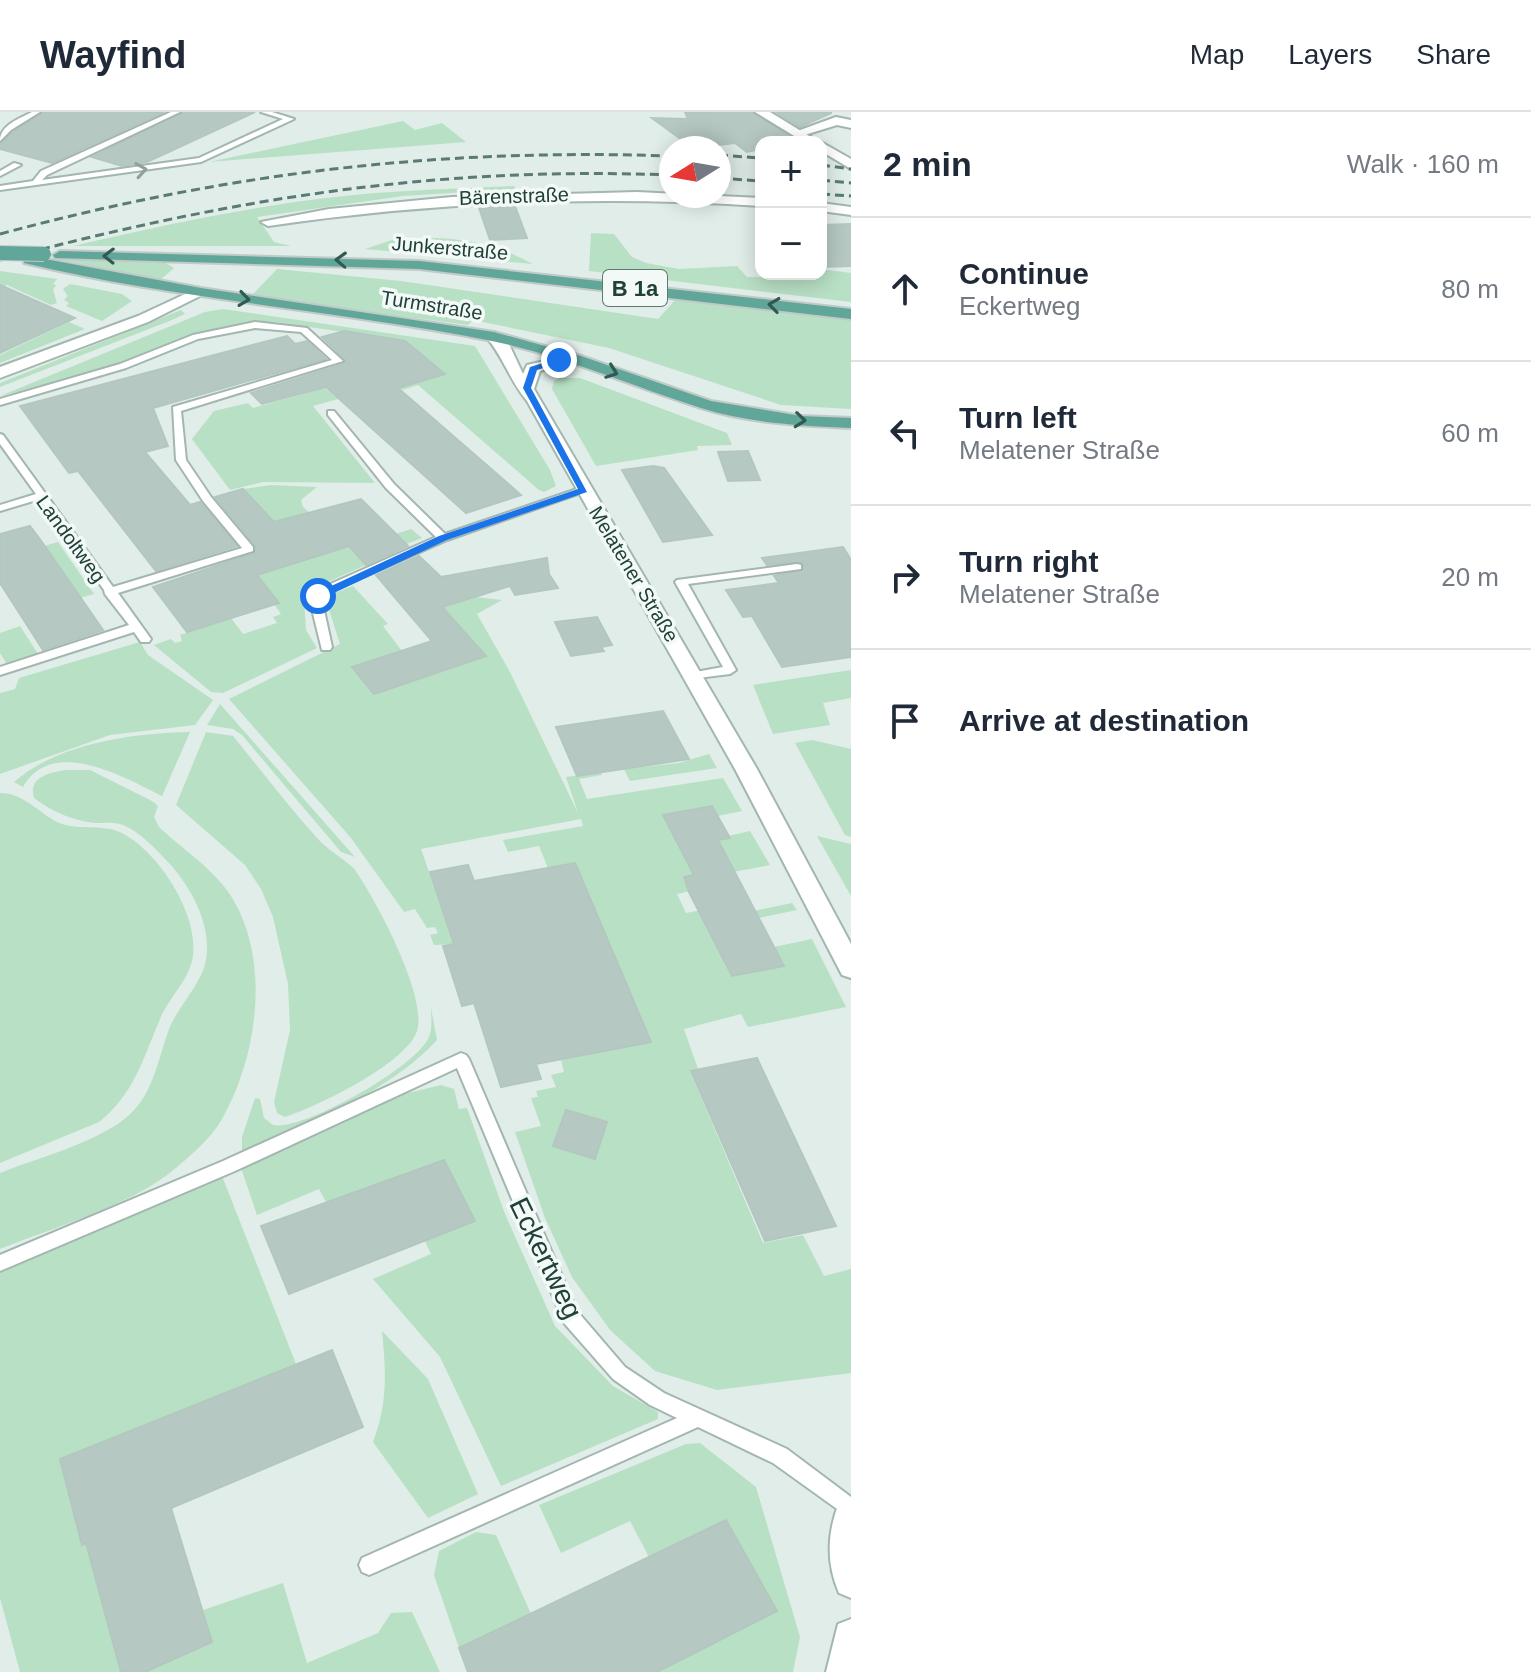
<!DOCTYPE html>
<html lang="en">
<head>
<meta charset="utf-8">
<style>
  :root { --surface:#fff; --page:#f6f6f7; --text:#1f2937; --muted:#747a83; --line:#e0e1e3 }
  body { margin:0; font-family:Helvetica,sans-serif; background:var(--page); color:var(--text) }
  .controls { position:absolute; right:24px; top:24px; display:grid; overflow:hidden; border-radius:16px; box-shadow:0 4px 20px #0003 }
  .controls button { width:72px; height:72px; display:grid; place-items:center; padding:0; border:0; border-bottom:2px solid var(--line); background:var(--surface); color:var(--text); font:40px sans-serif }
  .compass { position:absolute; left:659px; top:24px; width:72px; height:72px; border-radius:50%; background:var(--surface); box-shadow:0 4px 20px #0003; rotate:259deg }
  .stop { position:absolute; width:24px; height:24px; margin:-18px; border:6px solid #1a73e8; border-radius:50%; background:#fff }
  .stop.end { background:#1a73e8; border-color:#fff; box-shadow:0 2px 8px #0008 }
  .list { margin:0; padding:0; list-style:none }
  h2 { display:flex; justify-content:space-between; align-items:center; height:104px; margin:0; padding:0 32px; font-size:34px }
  h2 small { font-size:26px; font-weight:400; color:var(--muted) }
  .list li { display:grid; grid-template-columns:52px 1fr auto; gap:24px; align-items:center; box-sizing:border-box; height:144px; padding:0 32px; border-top:2px solid var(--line) }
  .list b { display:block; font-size:30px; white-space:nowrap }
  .list p { margin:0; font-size:26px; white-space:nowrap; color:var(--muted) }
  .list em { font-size:26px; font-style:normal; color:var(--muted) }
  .icon { flex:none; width:44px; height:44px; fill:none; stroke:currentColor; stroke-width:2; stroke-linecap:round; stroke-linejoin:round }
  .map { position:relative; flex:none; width:851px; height:1560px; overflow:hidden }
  header { display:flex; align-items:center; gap:48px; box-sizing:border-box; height:112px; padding:0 40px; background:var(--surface); border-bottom:2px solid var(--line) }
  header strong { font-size:38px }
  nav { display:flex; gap:44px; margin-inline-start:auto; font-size:28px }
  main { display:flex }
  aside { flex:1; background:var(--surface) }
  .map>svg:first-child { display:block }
  .green { fill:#b8e0c5 }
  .building { fill:#b6c8c2; stroke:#b3c7c0; stroke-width:2 }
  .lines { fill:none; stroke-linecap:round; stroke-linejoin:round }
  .service-casing { stroke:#a3b6b0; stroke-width:4 }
  .minor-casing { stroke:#a3b6b0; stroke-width:4 }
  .tertiary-casing { stroke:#a3b6b0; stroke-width:4 }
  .primary-casing { stroke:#c1cac8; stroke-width:4 }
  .service { fill:#fff; fill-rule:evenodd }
  .minor { fill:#fff; fill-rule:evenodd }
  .tertiary { fill:#fff; fill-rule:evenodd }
  .primary { fill:#61a799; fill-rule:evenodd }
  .rail { stroke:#5a7b74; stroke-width:3; stroke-dasharray:9 5; stroke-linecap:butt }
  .primary-bridge-casing { stroke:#c1cac8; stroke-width:16; stroke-linecap:butt }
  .primary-bridge { stroke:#61a799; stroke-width:14 }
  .oneway { stroke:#90a09c }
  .oneway2 { stroke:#305a51 }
  .route { fill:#1a73e8 }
  .labels { text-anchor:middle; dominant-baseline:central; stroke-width:7; stroke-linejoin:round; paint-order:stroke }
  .far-street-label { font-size:20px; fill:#204039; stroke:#f2f9f6 }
  .shield { fill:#f2f9f6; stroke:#5f7872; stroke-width:2 }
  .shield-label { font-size:22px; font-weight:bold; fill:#204039 }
  .near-street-label { font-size:28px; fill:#204039; stroke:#f2f9f6 }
</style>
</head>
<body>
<header>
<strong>Wayfind</strong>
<nav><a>Map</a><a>Layers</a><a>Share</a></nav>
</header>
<main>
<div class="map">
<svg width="851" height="1560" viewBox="0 0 851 1560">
  <rect width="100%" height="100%" fill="#e1ede8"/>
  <!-- green -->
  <g class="green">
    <polygon points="403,9 415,18 442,11 466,30 209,50"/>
    <path d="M 515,74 L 514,77 L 403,84 L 257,105 L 274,130 L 291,134 L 73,134 C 146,117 220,101 295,90 C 368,79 442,77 515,74 Z"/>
    <polygon points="591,121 614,122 632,145 646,151 679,157 737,154 747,165 819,165 821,157 851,161 851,190 589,159"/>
    <path d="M 401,125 C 414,130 418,126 431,126 C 467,126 502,135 533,152 L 365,137 Z"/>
    <polygon points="54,146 162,149 174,156 160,168"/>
    <polygon points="277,157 401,169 658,207 676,187 851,208 851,297 781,293 609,236 473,208 468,213 251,184"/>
    <polygon points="0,159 57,167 53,172 56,173 53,178 57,191 51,193 7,173 0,176"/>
    <polygon points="70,172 122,182 132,189 102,209 66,194 69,191 64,188 68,184 63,177"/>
    <polygon points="223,197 475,234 550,358 556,374 544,380 539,378 418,273 402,278 398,275 444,262 405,229 275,210 232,213 203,220 79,266 0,284 205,200"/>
    <polygon points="181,198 185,202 172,208 0,275 0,271"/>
    <polygon points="69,210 85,217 0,251 0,243"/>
    <polygon points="560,266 580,266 727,321 732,333 697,334 698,338 596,354 552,277 554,269"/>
    <polygon points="325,276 338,287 313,294 375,371 263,370 230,378 192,327 214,299 248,291 253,296"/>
    <polygon points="271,373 317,375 301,388 303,395 357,442 401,428 396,422 411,417 422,426 376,444 379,447 319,474 304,487 306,518 317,536 223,581 211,580 154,533 171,527 175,531 182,529 180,523 231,506 243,522 277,511 273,505 281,502 274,492 279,490 256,462 312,445 285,424 243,377"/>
    <polygon points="58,430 94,482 80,486 44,434"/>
    <polygon points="353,474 388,512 383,514 402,539 353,555 374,582 486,544 441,496 476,485 502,488 477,502 510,560 578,701 566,665 601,660 602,663 579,667 587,687 723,666 742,699 718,704 712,694 664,703 679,735 750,719 770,753 733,760 691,779 677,782 686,801 739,791 744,801 792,791 797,798 759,806 714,828 731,864 784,854 774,835 812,827 846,895 748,915 741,902 684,917 698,957 690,959 763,1131 803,1123 824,1164 851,1157 851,1261 717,1278 655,1259 610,1218 572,1165 545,1106 515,1020 541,1014 531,986 538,985 536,979 556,975 551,963 564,960 561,948 651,930 575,752 548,756 539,734 508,740 503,728 583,714 581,707 421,737 454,832 434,833 430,823 438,821 435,815 427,816 415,797 404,800 351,726 229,587 340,532 325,485"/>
    <polygon points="20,514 38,542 7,552 0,541 0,521"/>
    <polygon points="140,530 148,543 213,588 195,613 110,623 0,662 0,581 15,577 19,566"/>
    <polygon points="851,558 851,586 823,591 830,613 773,622 753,573"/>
    <polygon points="220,592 355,745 341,740 242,623 233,617 207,613"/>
    <path d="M 190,620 L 162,684 C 126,666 52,623 23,675 L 14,670 C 58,631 134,621 190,620 Z"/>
    <path d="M 206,620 L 233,624 C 261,658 288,694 318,727 C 329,739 349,750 355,758 C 376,788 424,878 418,915 C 413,949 316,995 285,1005 L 277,1001 L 274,990 L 290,918 L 288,872 L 273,805 L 261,777 L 245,753 L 176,693 Z"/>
    <polygon points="812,628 851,637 851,725 845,723 795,631"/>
    <polygon points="709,642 717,656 630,669 624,657 679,651"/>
    <path d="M 65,658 L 90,658 L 152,689 L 158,694 L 154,705 L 159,715 C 182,737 210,754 229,781 C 272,845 258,944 222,1007 C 211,1027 188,1046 171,1060 C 130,1093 50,1117 0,1137 L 0,1061 C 37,1046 92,1032 123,1008 C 153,986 157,950 169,917 C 177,898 191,883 200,865 C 220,827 194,777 167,749 C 155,736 137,717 120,712 C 112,710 103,711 95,711 C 71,708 53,700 34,686 C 28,665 49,661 65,658 Z"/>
    <path d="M 0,681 C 26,681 42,705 62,712 C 81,718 104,712 122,721 C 159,740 202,806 192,849 C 187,870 168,887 160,907 C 143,947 134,982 99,1010 L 0,1051 Z"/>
    <polygon points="817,724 851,732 851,784"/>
    <path d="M 431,896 L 437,928 C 386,983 308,1010 242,1041 L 242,1025 L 255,986 L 260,987 L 264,1006 L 273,1013 C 304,1019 413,956 428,927 C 433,917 431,907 431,896 Z"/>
    <polygon points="441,973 454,977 459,997 467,996 505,1102 555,1214 613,1274 658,1300 658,1307 501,1374 440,1245 373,1167 431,1142 425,1129 474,1109 444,1049 326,1090 319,1077 257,1103 241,1056 404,982"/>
    <polygon points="222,1064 296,1252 60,1347 81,1432 86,1431 121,1560 20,1560 0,1486 0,1161"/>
    <path d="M 382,1219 L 428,1267 L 478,1382 L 428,1406 L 373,1330 C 388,1291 386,1260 382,1219 Z"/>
    <polygon points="700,1331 756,1375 800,1525 793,1560 657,1560 777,1499 726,1409 649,1445 630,1409 561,1441 539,1393 686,1332"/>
    <polygon points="476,1420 496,1423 531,1502 459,1536 434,1463 439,1439"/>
    <polygon points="283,1471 307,1551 378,1521 391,1501 412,1500 440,1560 145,1560 212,1530 203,1498"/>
  </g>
  <!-- building -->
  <g class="building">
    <polygon points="43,0 164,0 52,51 0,37 0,32 13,20"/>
    <polygon points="183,0 255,0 147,50 122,54 92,45"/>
    <polygon points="685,0 752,0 798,30 761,30 761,37 747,40 735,31 693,36 652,6 688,7"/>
    <polygon points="776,0 831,0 831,1 800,15"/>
    <polygon points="515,94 527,126 490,128 479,96"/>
    <polygon points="851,112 851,154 821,155 821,113"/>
    <polygon points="0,173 75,206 0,241"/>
    <polygon points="344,219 405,229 445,262 398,276 521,383 466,401 326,275 262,292 251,281 344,252 345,247 322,225"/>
    <polygon points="287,224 295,232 307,229 326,247 153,296 168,334 145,340 190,393 200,390 237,434 156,459 78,359 69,361 20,294"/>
    <polygon points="748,339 760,368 728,369 718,340"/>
    <polygon points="653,354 664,356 712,423 663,430 622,358"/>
    <polygon points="243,377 274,410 361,387 408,434 366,453 349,434 257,463 279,491 187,520 153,475 255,441 255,433 215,385"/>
    <polygon points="30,414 42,430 103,518 43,538 0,471 0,422"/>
    <polygon points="843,435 851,448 851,545 782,555 752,504 743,505 726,478 779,471 774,464 804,457 802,450 767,453 762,446"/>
    <polygon points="419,444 441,465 547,446 549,462 558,476 515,483 510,474 442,495 486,544 374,582 352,555 432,529 376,463"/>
    <polygon points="597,505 612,533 601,535 604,539 571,544 555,510"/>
    <polygon points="663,599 689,647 577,664 556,615"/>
    <polygon points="712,694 730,726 718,728 784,854 732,864 689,780 684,765 694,763 663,703"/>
    <polygon points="575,751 651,930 536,952 541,967 501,975 474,891 462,894 443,834 454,832 430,760 468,753 474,769"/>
    <polygon points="757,946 771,976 836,1114 765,1129 691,959"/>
    <polygon points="566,998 607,1010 595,1047 553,1034"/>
    <polygon points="444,1048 475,1109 289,1182 261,1114"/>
    <polygon points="332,1238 363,1315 171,1396 212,1530 145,1560 121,1560 86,1431 82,1433 60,1347"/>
    <polygon points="726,1408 777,1499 657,1560 468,1560 459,1536"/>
  </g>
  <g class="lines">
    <!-- service casing -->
    <g class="service-casing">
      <g id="service">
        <path d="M 32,0 L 40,0 L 11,18 L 0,29 C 0,13 19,7 32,0 Z"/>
        <polygon points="171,0 180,0 47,63 42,68 199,46 283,7 261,0 272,0 294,7 201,50 0,78 0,74 33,69 41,59"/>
        <polygon points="14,51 21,53 0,64 0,59"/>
        <polygon points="255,210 307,216 343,249 181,299 186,348 211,385 253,435 253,439 118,481 151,527 149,530 141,530 134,520 0,563 0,555 129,513 105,482 104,478 40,387 0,399 0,393 36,382 0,332 0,322 3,323 113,475 242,436 203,389 176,348 173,295 332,248 301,220 255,216 198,227 126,256 0,293 0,287 120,252 193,223"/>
        <polygon points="328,299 334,299 394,372 445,422 580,376 588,376 589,378 447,428 325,482 322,489 332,535 330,538 322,538 310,489 317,478 436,425 386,376 328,303"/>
        <polygon points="797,452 801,453 801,457 688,472 736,558 730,562 690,567 688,564 690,561 723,555 675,470 677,468"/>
        <polygon points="461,941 466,943 469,947 577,1199 625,1255 664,1281 787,1337 851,1385 851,1407 773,1351 698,1315 376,1460 369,1463 362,1460 359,1453 362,1446 677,1306 650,1293 613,1267 564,1211 457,956 235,1059 0,1159 0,1143 223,1049"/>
      </g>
    </g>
    <!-- minor casing -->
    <g class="minor-casing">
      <g id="minor">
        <polygon points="836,5 851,8 851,16 837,13 798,25 792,21"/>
        <path d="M 637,80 L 761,86 L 761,94 C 595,83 432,90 268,114 L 261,110 L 329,97 L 452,85 Z"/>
        <polygon points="821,91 851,95 851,103 821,99"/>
        <polygon points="196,177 208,180 148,210 0,266 0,255 138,204"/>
        <path d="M 494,220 L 508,230 L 523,262 L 527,253 L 575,242 L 583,247 L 540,259 L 534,277 L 757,657 L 851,832 L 851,866 L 842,863 L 735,657 L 527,289 C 510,269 503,244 486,225 Z"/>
        <path d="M 851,1386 L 851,1486 L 839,1481 C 826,1451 827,1421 839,1391 Z"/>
        <polygon points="851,1507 851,1560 826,1560 838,1512"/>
      </g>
    </g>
    <!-- tertiary casing -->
    <g class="tertiary-casing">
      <g id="tertiary">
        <polygon points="755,0 770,0 819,30 804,30"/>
        <polygon points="821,30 851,47 851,57 821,39"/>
      </g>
    </g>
    <!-- primary casing -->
    <g class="primary-casing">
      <g id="primary">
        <polygon points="60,139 419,149 851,197 851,207 419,157 55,146 53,143"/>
        <path d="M 29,144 L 201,176 L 494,220 L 581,244 L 711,289 L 801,304 L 851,306 L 851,316 C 802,314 748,311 701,296 C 631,274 564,244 492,229 C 337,198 178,188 24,151 L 24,145 Z"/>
      </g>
    </g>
    <!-- service -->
    <use href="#service" class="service"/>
    <!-- minor -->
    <use href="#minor" class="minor"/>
    <!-- tertiary -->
    <use href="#tertiary" class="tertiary"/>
    <!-- primary -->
    <use href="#primary" class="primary"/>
    <!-- rail -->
    <g class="rail">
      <polyline points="719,43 761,46"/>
      <polyline points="821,53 851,57"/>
      <polyline points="719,66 761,69"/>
      <polyline points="821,68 851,71"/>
      <polyline points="821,82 851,84"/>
      <path d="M 0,122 C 227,61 436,36 671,44"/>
      <path d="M 0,148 C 230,87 432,54 671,63"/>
    </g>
    <!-- primary-bridge casing -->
    <g class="primary-bridge-casing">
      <polyline id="primary-bridge" points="0,141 44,142"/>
    </g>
    <!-- primary-bridge -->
    <use href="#primary-bridge" class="primary-bridge"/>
  </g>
  <!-- one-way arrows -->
  <defs><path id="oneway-chevron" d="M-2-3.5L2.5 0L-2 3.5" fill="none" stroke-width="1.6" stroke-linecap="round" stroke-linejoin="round" transform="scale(2)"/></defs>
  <use class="oneway" href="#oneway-chevron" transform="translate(141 58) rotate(-9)"/>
  <g class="oneway2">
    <use href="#oneway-chevron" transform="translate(109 144) rotate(-179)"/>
    <use href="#oneway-chevron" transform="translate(341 148) rotate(-178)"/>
    <use href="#oneway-chevron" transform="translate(244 187) rotate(8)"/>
    <use href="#oneway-chevron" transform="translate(774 193) rotate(-173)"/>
    <use href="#oneway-chevron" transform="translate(612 260) rotate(20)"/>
    <use href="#oneway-chevron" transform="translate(800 308) rotate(6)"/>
  </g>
  <!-- route -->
  <polygon class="route" points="559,246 562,250 537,258 531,276 587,380 447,428 321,487 314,487 314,482 439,424 578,377 523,276 530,255"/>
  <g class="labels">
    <!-- far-street labels -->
    <g class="far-street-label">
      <text transform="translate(514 84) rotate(-2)">Bärenstraße</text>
      <text transform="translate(450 136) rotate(5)">Junkerstraße</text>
      <text transform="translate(432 193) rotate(9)">Turmstraße</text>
      <text transform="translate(71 427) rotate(54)">Landoltweg</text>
      <text transform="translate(634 462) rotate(59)">Melatener Straße</text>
    </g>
    <!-- shield labels -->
    <rect class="shield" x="603" y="158" width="64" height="36" rx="6"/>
    <g class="shield-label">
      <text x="635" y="176">B 1a</text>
    </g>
    <!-- near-street labels -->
    <g class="near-street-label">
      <text transform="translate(546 1146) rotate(64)">Eckertweg</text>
    </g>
  </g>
</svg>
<div class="controls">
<button>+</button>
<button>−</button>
</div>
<svg class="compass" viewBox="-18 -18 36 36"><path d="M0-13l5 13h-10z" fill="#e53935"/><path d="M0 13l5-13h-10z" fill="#747a83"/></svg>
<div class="stop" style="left:318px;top:484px"></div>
<div class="stop end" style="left:559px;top:248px"></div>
</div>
<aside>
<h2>2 min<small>Walk · 160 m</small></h2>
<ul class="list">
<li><svg class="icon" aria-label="ahead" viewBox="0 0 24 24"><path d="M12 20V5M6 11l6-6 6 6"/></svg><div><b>Continue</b><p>Eckertweg</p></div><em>80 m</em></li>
<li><svg class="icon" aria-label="left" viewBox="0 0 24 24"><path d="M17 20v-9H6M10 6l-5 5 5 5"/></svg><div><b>Turn left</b><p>Melatener Straße</p></div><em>60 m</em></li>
<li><svg class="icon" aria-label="right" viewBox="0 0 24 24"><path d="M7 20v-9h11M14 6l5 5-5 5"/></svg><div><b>Turn right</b><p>Melatener Straße</p></div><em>20 m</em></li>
<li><svg class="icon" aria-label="arrive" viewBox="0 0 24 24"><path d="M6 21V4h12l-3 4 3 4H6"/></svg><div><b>Arrive at destination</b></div></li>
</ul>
</aside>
</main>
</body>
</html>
